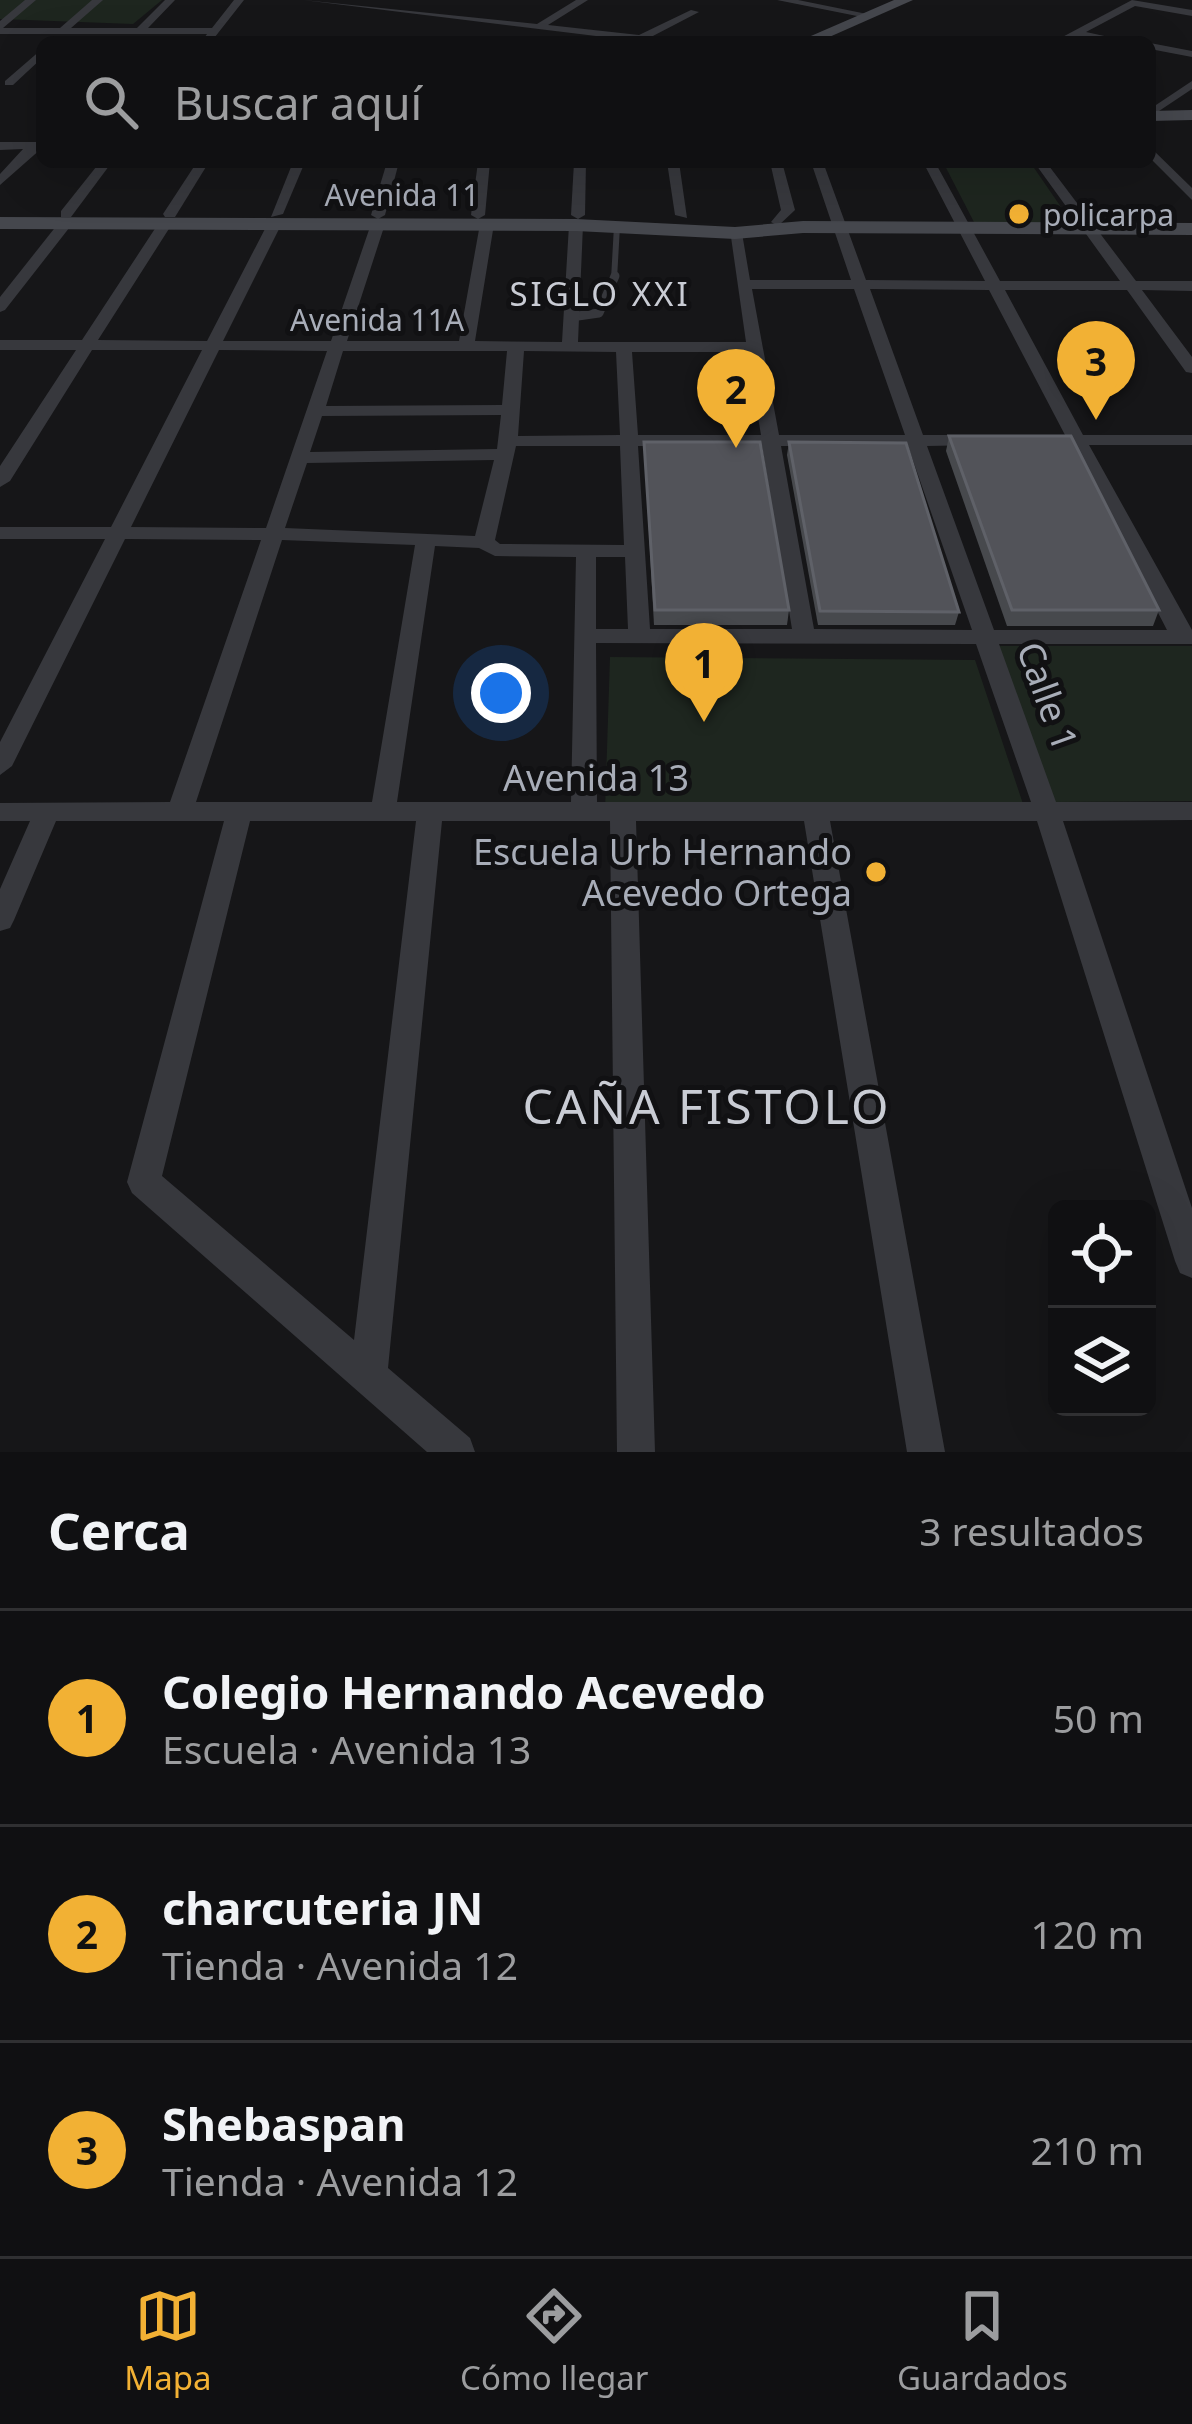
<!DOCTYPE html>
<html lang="es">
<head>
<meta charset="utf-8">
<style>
  :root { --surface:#101012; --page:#1e1e20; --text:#f1f3f6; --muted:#9c9d9f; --line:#303032; --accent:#f2b134 }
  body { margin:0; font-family:"Noto Sans",sans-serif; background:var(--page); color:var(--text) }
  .controls { position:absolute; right:36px; bottom:36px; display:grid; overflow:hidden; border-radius:18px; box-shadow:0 12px 48px #0002 }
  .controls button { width:108px; height:108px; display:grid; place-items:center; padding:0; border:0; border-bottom:3px solid var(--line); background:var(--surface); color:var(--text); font:60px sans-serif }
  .you { position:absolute; left:501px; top:693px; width:42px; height:42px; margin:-30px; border:9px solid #fff; border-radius:50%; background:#1a73e8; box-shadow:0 0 0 18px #1a73e833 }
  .badge { display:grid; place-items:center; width:78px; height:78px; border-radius:50%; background:var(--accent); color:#111; font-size:39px; font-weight:700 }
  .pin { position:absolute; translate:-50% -99px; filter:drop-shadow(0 3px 6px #0008) }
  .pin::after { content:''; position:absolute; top:63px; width:42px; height:36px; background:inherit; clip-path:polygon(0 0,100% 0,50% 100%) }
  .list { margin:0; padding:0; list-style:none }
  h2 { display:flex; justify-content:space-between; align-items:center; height:156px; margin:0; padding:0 48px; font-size:51px }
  h2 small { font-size:39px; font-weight:400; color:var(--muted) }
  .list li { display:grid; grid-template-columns:78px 1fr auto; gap:36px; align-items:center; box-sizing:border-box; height:216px; padding:0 48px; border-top:3px solid var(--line) }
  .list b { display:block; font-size:45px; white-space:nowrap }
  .list p { margin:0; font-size:39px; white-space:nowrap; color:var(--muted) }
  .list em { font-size:39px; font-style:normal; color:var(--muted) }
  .icon { flex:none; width:66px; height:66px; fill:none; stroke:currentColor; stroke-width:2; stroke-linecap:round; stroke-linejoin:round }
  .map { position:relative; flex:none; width:1192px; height:1452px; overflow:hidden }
  .search { position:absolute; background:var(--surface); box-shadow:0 12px 48px #0002; left:36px; right:36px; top:36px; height:132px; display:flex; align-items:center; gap:30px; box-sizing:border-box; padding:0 42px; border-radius:18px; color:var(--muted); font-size:45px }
  .sheet { height:804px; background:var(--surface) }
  nav { display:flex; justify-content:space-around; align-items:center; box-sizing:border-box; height:168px; border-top:3px solid var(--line); background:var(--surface); font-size:33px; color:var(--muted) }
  nav a { display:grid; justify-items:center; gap:6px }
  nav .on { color:var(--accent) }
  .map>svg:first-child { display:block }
  .green { fill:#1e261f }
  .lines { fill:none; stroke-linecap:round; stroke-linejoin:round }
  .lane-far1 { stroke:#37383d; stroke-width:6 }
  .lane { stroke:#37383d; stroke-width:9 }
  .street { fill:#37383d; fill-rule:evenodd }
  .secondary { fill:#45474d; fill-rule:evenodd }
  .wall { fill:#47494d }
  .building { fill:#525359; stroke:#5f6168; stroke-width:3 }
  .poi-dot { fill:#f2b134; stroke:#111113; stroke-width:4.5 }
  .labels { text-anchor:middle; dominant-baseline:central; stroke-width:10; stroke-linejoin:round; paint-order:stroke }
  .far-street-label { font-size:30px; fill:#a8adb8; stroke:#111113 }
  .far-poi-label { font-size:30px; fill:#a8adb8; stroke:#111113; text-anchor:start }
  .far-neighbourhood-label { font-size:33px; letter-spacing:3px; fill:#c9ccd4; stroke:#111113 }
  .street-label { font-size:36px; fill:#a8adb8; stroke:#111113 }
  .poi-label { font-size:36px; fill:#a8adb8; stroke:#111113; text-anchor:end }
  .near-neighbourhood-label { font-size:48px; letter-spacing:3px; fill:#c9ccd4; stroke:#111113 }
</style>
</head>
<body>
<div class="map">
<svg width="1192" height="1452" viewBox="0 0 1192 1452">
  <rect width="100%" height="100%" fill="#161618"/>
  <!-- green -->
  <g class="green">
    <polygon points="0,0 162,0 133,24 0,19"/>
    <polygon points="943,162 1030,162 1074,226 976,226"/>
    <polygon points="997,646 1192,646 1192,801 1055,802"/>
    <polygon points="610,657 975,660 1023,804 605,811"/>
  </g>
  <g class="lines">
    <!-- lane-far1 -->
    <polyline class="lane-far1" points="614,279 617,226"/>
    <!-- lane -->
    <polyline class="lane" points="571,317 599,313 615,276"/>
    <!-- street -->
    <g class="street">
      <polygon points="25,0 36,0 3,28 60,28 92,0 103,0 71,28 137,28 165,0 175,0 148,28 212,28 234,0 244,0 211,42 202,41 207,34 0,34 0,21"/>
      <polygon points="303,0 537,24 576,0 588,0 548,25 639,35 691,10 699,12 651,37 676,42 645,42"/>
      <polygon points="777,0 798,0 872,15 867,18"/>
      <polygon points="1132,0 1192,10 1192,16 1135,6 1086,32 1132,42 1077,36 1066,42 1053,42"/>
      <polygon points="1150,43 1192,51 1192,57 1150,49"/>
      <polygon points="42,49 42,58 13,85 5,85 5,81"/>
      <polygon points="1192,81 1192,89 1150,117 1150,109"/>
      <polygon points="0,142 42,142 42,148 0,185 0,174 23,149 0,150"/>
      <polygon points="1150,147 1192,188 1192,200 1150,158"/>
      <polygon points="100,162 112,162 71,217 61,217 61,211"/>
      <polygon points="197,162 209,162 175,217 165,217 163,214"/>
      <polygon points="293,162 305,162 283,214 271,217"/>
      <polygon points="387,162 399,162 385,215 378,219 371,215"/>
      <polygon points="478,162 490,162 485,215 478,219 471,215"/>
      <polygon points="574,162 586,162 585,215 578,219 571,215"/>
      <polygon points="667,162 679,162 687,218 675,215"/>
      <polygon points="770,162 782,162 795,210 778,226 771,222 781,210"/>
      <path d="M 811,162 L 823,162 L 866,280 L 985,281 L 923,162 L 935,162 L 1000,281 L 1120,281 L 1034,162 L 1046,162 L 1136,281 L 1192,281 L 1192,291 L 1142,290 L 1192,357 L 1192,373 L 1186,372 L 1127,290 L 1005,290 L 1083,435 L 1192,435 L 1192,445 L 1089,445 L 1192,630 L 1192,644 L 999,644 L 1056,802 L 1192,802 L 1192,820 L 1063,821 L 1192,1208 L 1192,1278 L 1180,1273 L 1175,1261 L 1037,821 L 830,821 L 945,1452 L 907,1452 L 804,821 L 636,821 L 655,1452 L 617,1452 L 610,821 L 442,821 L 388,1368 L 470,1438 L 475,1452 L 427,1452 L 132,1193 L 127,1182 L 224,821 L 56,821 L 14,920 L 10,928 L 0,931 L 0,889 L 30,821 L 0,821 L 0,803 L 170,802 L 261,540 L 125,539 L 12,766 L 0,775 L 0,742 L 105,539 L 0,539 L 0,527 L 111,527 L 202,350 L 92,350 L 10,481 L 0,487 L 0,466 L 76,350 L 0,350 L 0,340 L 82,340 L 158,224 L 165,220 L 172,224 L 98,340 L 207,341 L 267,225 L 274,221 L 281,225 L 223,341 L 331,341 L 371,224 L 378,220 L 385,224 L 347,341 L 459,341 L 480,224 L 487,220 L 494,224 L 475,341 L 562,342 L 569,225 L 576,221 L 583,225 L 578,342 L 746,342 L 730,230 L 742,233 L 750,280 L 851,280 ZM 752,289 L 854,289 L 905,435 L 779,435 ZM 870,289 L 989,290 L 1065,435 L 1044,435 L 1035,440 L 1044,445 L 1071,445 L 1167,630 L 994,630 L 927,446 L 980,445 L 989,440 L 980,435 L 923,435 ZM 219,350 L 327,351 L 266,528 L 131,527 ZM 343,351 L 507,351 L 502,405 L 326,406 ZM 524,351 L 616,352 L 620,435 L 518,436 ZM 632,352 L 747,352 L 761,435 L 638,435 ZM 501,415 L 497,449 L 310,452 L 322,416 ZM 516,446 L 620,446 L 624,545 L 500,544 L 495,540 ZM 638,446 L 762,446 L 792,629 L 650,629 ZM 781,446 L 908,446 L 972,630 L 814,629 ZM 494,460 L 475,536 L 285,528 L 307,463 ZM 282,540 L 415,545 L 372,802 L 196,802 ZM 435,546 L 479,548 L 495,556 L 576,557 L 571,802 L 397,802 ZM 596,557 L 625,557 L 628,629 L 596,629 ZM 596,643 L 976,644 L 1031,802 L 597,802 ZM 250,821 L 416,821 L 354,1340 L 162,1176 Z"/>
      <polygon points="61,220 73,223 5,310 0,312 0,297"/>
    </g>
    <!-- secondary -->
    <g class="secondary">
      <polygon points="894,0 913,0 818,42 797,42"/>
      <polygon points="1192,110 1192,120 1150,121 1150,111"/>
      <polygon points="0,217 576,219 735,227 803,221 1192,223 1192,235 803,233 735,239 576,231 0,229"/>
    </g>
  </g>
  <!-- wall -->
  <g class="wall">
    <polygon points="949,436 1159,610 1153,626 1007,626 946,451"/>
    <polygon points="644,442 789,610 787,625 654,625"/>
    <polygon points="789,442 959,612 955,625 818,625 787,455"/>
  </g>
  <!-- building -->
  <g class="building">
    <polygon points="949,436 1071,436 1159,610 1012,610"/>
    <polygon points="644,442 760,442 789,610 655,610"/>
    <polygon points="789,442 906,443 959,612 820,611"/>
  </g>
  <!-- markers -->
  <g class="poi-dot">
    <circle cx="1019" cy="214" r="12"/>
    <circle cx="876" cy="872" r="12"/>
  </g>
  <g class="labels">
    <!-- far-street labels -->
    <g class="far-street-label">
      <text x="402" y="194">Avenida 11</text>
      <text x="377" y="319">Avenida 11A</text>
    </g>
    <!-- far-poi labels -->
    <g class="far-poi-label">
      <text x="1043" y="214">policarpa</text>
    </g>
    <!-- far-neighbourhood labels -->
    <g class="far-neighbourhood-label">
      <text x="600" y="293">SIGLO XXI</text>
    </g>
    <!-- street labels -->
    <g class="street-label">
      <text transform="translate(1048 696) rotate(70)">Calle 1</text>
      <text x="596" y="777">Avenida 13</text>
    </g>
    <!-- poi labels -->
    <g class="poi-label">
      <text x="852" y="851">Escuela Urb Hernando<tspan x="852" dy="41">Acevedo Ortega</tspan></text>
    </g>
    <!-- near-neighbourhood labels -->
    <g class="near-neighbourhood-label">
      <text x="707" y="1105">CAÑA FISTOLO</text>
    </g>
  </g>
</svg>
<div class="controls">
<button><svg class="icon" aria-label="locate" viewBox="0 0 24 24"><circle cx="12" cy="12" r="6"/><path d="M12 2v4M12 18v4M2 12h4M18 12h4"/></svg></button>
<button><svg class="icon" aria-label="layers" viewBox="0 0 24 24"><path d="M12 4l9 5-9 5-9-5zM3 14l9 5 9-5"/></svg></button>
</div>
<div class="you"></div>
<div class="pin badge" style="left:704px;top:722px">1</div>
<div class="pin badge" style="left:736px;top:448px">2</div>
<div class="pin badge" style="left:1096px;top:420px">3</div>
<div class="search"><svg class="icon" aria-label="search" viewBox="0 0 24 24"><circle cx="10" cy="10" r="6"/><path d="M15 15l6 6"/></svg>Buscar aquí</div>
</div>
<section class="sheet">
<h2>Cerca<small>3 resultados</small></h2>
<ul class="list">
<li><span class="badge">1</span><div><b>Colegio Hernando Acevedo</b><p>Escuela · Avenida 13</p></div><em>50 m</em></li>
<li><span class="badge">2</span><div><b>charcuteria JN</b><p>Tienda · Avenida 12</p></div><em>120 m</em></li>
<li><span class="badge">3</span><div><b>Shebaspan</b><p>Tienda · Avenida 12</p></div><em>210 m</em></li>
</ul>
</section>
<nav>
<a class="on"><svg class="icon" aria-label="map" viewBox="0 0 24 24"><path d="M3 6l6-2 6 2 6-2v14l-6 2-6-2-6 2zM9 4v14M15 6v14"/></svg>Mapa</a>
<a><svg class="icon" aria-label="directions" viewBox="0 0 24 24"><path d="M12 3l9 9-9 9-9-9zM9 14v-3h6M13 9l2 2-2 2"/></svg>Cómo llegar</a>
<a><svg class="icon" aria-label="saved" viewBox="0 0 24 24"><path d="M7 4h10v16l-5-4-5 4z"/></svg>Guardados</a>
</nav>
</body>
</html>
